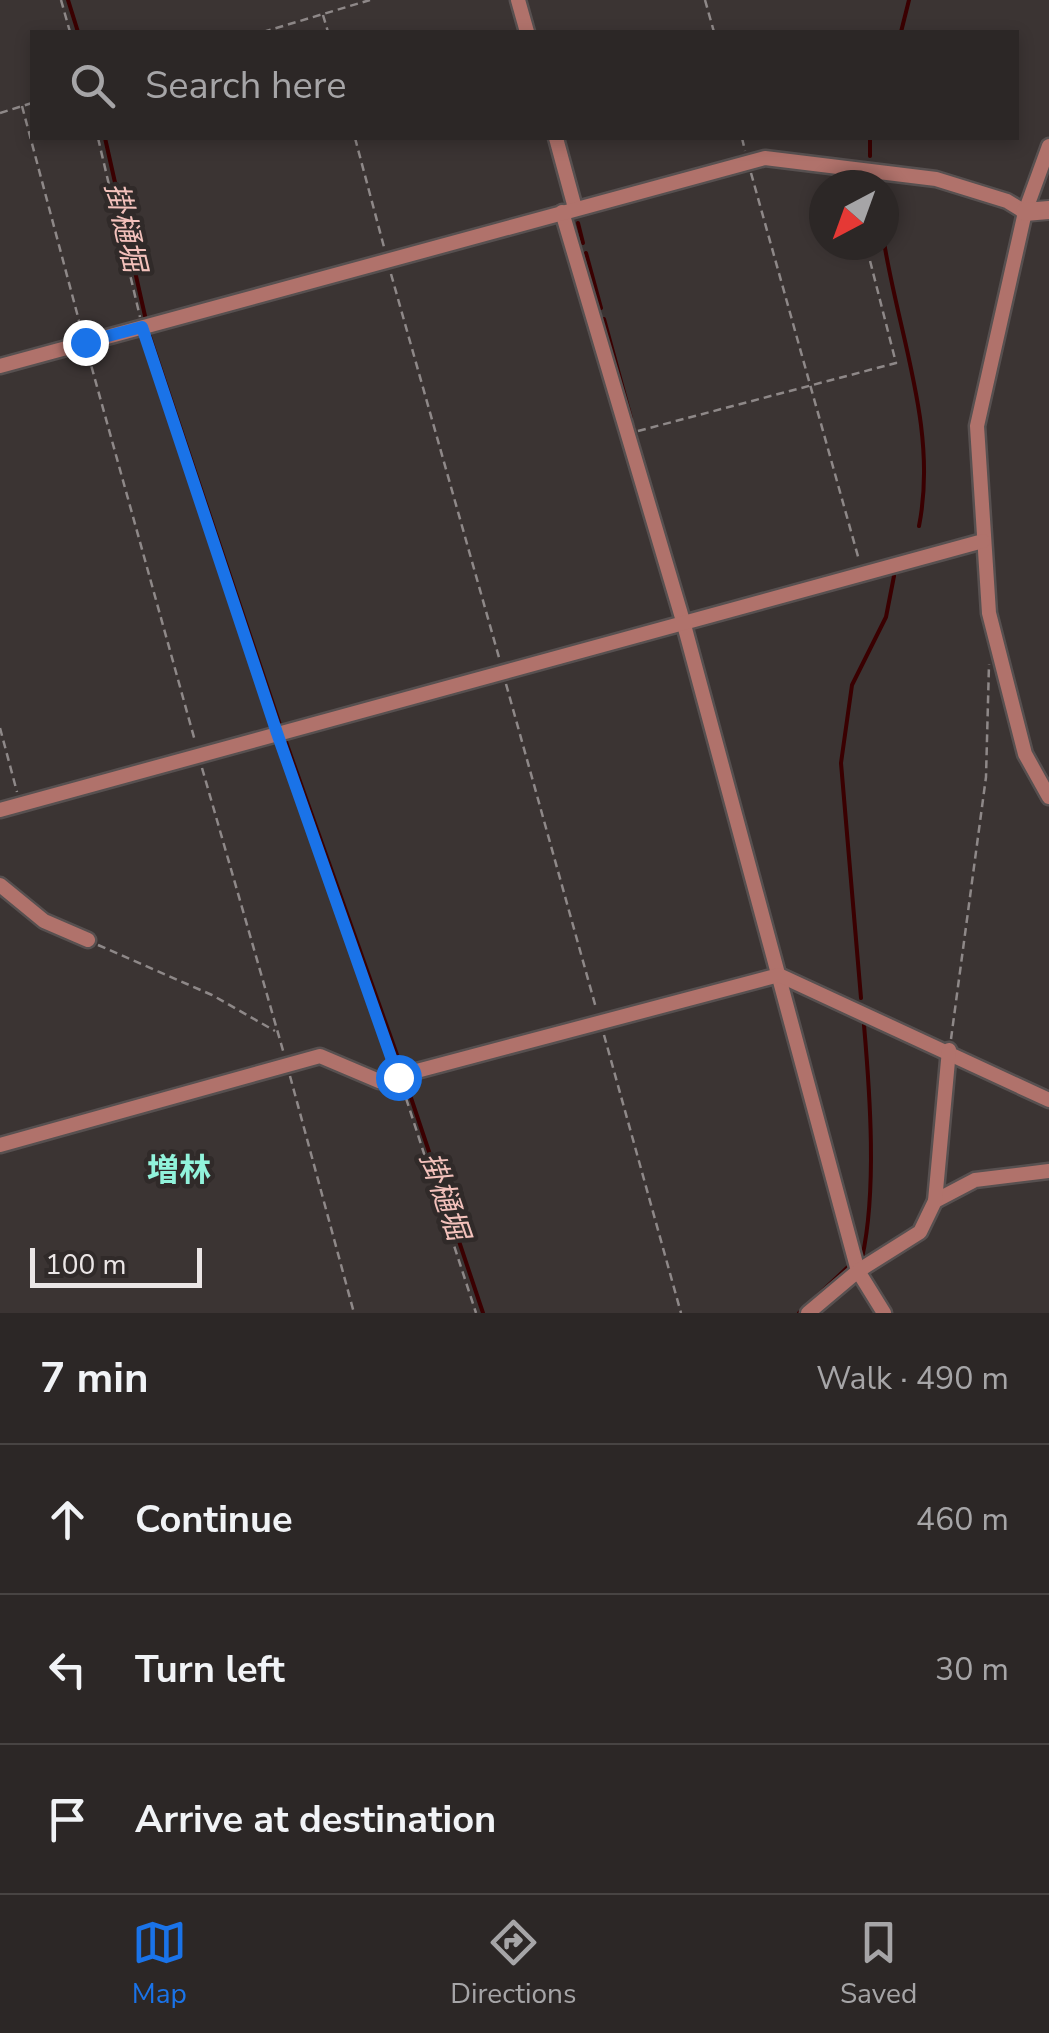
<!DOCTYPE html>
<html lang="en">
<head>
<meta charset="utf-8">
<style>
  :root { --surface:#2c2726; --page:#383332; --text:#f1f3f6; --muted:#a6a5a7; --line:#484443; --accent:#1a73e8 }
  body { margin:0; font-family:"Nunito Sans","Noto Sans JP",sans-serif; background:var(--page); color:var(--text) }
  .compass { position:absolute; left:809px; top:170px; width:90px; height:90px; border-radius:50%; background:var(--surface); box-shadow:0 5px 15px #0003; rotate:221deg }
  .scale { position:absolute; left:30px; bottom:25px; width:172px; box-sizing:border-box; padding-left:10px; border:5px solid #ebe6e6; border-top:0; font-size:28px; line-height:35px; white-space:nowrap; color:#ebe6e6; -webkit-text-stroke:8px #302a29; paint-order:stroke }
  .stop { position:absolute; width:30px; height:30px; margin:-22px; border:8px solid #1a73e8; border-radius:50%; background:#fff }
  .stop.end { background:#1a73e8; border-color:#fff; box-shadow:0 2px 10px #0008 }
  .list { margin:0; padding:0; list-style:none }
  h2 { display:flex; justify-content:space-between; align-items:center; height:130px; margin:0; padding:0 40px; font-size:42px }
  h2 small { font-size:32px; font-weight:400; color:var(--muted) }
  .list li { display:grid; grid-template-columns:65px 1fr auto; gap:30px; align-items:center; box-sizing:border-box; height:150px; padding:0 40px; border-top:2px solid var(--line) }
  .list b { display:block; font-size:38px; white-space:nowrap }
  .list em { font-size:32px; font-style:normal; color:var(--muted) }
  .icon { flex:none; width:55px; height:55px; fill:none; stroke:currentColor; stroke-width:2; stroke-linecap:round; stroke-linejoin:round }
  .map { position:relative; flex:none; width:1049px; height:1313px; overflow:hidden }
  .search { position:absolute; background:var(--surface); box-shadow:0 5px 15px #0003; left:30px; right:30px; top:30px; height:110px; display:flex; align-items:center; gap:25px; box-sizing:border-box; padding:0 35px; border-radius:0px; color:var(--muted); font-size:38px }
  .sheet { height:580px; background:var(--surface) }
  nav { display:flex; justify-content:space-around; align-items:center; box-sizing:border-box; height:140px; border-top:2px solid var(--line); background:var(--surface); font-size:28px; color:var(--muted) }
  nav a { display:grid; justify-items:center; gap:5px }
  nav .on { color:var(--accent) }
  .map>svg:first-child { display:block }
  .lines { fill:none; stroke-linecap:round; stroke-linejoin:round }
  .stream { stroke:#3a0001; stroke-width:4 }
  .minor-casing { stroke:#575050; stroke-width:19 }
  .tertiary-casing { stroke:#575050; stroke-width:22 }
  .path { stroke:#8e8888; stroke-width:2.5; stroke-dasharray:8 5; stroke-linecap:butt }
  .minor { stroke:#b0726b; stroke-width:14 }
  .tertiary { stroke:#b0726b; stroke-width:18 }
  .route { stroke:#1a73e8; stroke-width:12 }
  .labels { text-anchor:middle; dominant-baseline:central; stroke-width:9; stroke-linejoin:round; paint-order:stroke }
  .water-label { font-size:30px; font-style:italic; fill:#f3c1bb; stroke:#302a29 }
  .quarter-label { font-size:32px; font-weight:bold; fill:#91f3db; stroke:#302a29 }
</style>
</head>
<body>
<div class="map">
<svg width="1049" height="1313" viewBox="0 0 1049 1313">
  <rect width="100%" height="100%" fill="#3b3433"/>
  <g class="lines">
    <!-- stream -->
    <g class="stream">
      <polyline points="68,0 78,32"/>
      <polyline points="901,32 909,0"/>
      <polyline points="105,138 145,316"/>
      <polyline points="870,156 870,138"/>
      <polyline points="874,182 875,185"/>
      <polyline points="578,223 583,243"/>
      <path d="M 884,242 C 899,336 938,431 919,526"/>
      <polyline points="586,253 601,308"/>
      <polyline points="604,319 631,418"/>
      <polyline points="148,331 280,725"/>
      <polyline points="633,426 643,463"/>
      <polyline points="285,739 402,1069"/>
      <polyline points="861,998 841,763 852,685 886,617 894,576"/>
      <polyline points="405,1080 483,1313"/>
      <path d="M 862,1258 C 877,1191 870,1094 864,1025"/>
      <polyline points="799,1313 849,1266"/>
    </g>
    <!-- minor casing -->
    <g class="minor-casing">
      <g id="minor">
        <polyline points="518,0 527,32"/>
        <polyline points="556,138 575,208"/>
        <polyline points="1049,146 1025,212 977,426 989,613 1025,754 1049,797"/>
        <polyline points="562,212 683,621 858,1271 884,1313"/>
        <polyline points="0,366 765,158 936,179 1007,201 1025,212"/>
        <polyline points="0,810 983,541"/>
        <polyline points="0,885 44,921 88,940"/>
        <polyline points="0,1145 320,1056 379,1081 779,975 1049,1100"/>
        <polyline points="935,1201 975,1180 1049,1171"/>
        <polyline points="808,1313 858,1271 920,1232 935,1201 949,1050"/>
      </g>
    </g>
    <!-- tertiary casing -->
    <g class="tertiary-casing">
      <polyline id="tertiary" points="1025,212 1049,210"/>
    </g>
    <!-- path -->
    <g class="path">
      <polyline points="61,0 70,32"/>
      <polyline points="705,0 714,32"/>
      <polyline points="323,15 328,32"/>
      <polyline points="263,32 370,0"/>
      <polyline points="22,106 82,332"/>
      <polyline points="0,113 32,103"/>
      <polyline points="98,138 140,317"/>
      <polyline points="355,138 384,247"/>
      <polyline points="742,138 745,151"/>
      <polyline points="751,173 859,560"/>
      <polyline points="391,274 500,661"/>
      <polyline points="146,339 273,720"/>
      <polyline points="88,354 195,741"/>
      <polyline points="638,431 896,363 866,245"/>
      <polyline points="506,684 596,1008"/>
      <polyline points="0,728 17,792"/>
      <polyline points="282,747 394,1065"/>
      <polyline points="202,768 284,1054"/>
      <polyline points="98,945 212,995 275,1031"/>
      <polyline points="604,1035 681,1313"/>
      <polyline points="951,1039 986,777 989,664"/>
      <polyline points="290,1076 354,1313"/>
      <polyline points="402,1086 476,1313"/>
    </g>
    <!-- minor -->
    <use href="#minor" class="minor"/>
    <!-- tertiary -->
    <use href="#tertiary" class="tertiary"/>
  </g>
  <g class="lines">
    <!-- route -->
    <polyline class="route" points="85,342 142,327 277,733 398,1077"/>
  </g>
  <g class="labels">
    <!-- water labels -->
    <g class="water-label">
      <text transform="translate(125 227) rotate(77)">掛樋堀</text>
      <text transform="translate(444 1196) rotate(71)">掛樋堀</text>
    </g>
    <!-- quarter labels -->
    <g class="quarter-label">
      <text x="179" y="1170">増林</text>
    </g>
  </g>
</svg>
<svg class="compass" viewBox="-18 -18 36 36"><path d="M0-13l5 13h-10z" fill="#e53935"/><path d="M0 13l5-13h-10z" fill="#a6a5a7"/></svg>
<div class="scale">100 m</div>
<div class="stop" style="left:398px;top:1077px"></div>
<div class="stop end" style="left:85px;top:342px"></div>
<div class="search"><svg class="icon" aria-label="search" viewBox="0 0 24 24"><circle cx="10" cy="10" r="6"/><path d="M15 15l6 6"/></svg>Search here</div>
</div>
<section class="sheet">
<h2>7 min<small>Walk · 490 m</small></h2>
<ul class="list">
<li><svg class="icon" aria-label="ahead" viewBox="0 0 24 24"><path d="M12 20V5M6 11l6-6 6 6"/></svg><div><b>Continue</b></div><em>460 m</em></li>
<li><svg class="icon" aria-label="left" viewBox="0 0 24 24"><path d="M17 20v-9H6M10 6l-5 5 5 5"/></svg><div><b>Turn left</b></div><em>30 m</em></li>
<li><svg class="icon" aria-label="arrive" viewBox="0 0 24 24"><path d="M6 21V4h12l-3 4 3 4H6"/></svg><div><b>Arrive at destination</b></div></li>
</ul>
</section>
<nav>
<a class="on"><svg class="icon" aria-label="map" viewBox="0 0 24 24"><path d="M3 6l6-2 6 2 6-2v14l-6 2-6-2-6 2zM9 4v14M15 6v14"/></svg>Map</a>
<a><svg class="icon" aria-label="directions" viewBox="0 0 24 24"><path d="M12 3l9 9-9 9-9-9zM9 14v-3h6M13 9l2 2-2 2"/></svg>Directions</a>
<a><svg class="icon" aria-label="saved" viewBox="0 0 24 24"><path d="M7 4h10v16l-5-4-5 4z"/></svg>Saved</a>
</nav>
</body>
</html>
